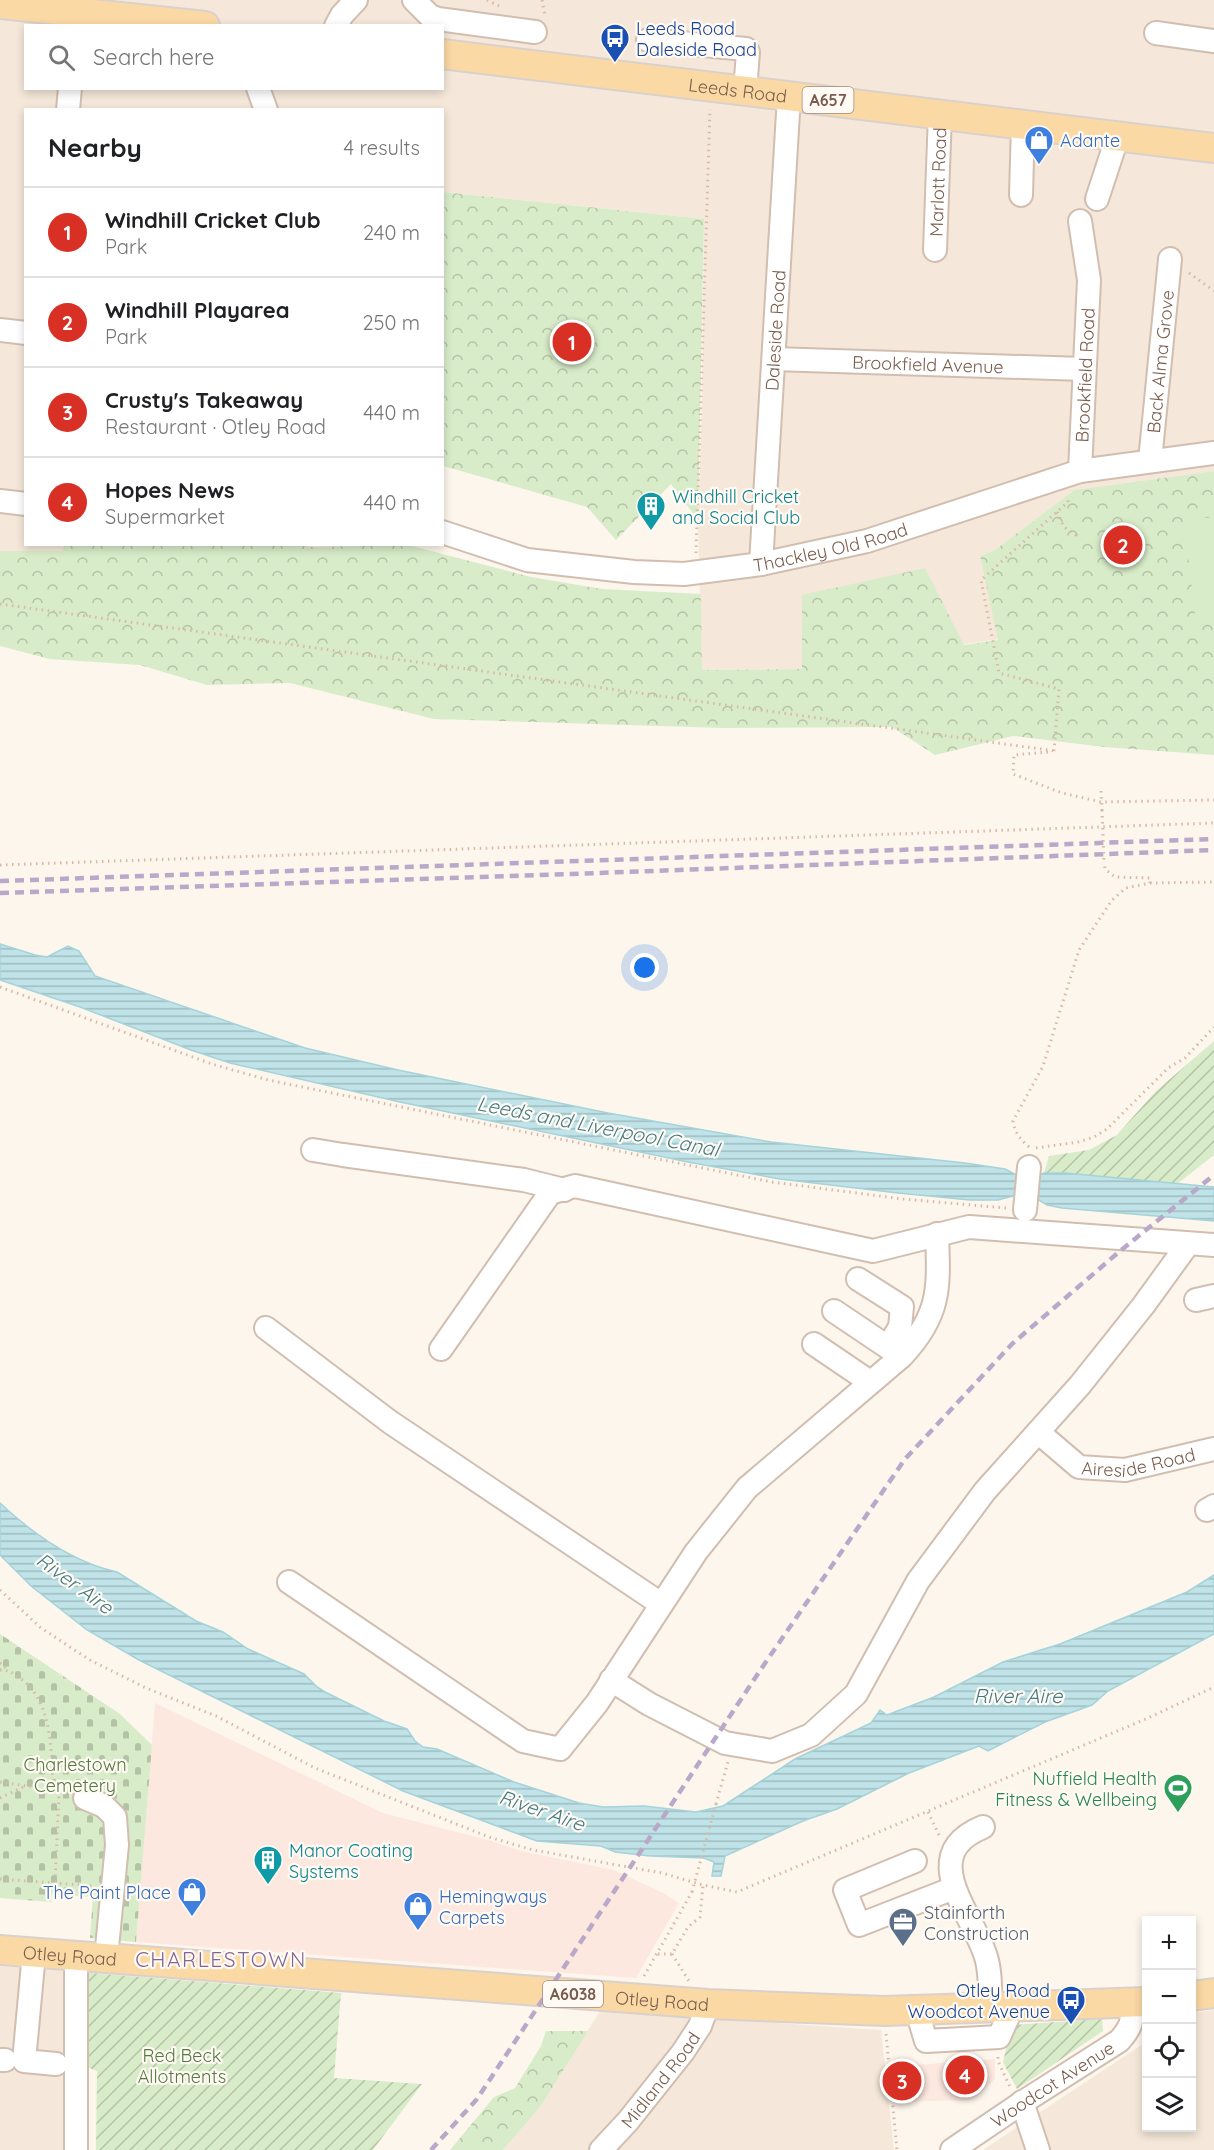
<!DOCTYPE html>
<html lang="en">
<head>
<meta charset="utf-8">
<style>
  :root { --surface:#fff; --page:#f6f6f6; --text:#202124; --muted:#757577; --line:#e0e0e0; --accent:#d93025 }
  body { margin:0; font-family:Quicksand,sans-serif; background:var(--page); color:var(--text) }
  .controls { position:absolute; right:18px; bottom:18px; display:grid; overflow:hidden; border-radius:0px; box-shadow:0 3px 9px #0003 }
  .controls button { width:54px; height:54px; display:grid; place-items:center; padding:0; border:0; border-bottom:2px solid var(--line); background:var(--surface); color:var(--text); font:30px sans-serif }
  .you { position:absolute; left:645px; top:968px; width:21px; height:21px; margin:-15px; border:4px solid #fff; border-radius:50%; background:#1a73e8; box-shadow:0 0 0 9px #1a73e833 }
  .badge { display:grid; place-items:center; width:39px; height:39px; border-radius:50%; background:var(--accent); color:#fff; font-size:20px; font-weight:700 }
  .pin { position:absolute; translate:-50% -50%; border:3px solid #fff; box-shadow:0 2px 6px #0006 }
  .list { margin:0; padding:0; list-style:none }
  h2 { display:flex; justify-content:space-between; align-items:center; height:78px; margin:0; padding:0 24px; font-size:26px }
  h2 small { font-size:20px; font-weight:400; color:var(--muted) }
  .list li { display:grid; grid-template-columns:39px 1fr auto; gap:18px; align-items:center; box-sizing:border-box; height:90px; padding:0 24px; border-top:2px solid var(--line) }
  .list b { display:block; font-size:22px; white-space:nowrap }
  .list p { margin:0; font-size:20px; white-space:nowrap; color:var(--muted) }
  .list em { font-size:20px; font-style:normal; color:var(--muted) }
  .icon { flex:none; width:33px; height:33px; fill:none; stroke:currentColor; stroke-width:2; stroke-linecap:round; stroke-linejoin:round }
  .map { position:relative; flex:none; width:1214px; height:2150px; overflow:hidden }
  .search { position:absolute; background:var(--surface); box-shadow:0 3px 9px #0003; left:24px; top:24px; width:420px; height:66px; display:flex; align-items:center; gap:15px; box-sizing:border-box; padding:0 21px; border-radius:0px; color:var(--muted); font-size:22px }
  .panel { position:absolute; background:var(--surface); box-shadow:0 3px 9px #0003; left:24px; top:108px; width:420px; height:438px; border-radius:0px }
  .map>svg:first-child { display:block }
  .residential { fill:#f5e8da; fill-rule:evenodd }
  .commercial { fill:#fde8e0 }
  .forest { fill:url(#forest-crowns) }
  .cemetery { fill:url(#cemetery-stones) }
  .garden { fill:url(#garden-furrows) }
  .pitch { fill:#d8ecc9 }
  .water { fill:url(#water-rules); stroke:#a5d3da; stroke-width:1.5 }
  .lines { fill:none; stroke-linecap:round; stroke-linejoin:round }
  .minor-casing { stroke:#d1beb0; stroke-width:26 }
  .major-casing { stroke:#dad1cd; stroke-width:32 }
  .path { stroke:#d9b8a5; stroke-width:3; stroke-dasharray:1.5 4.5; stroke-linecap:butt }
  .minor { stroke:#fff; stroke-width:22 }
  .major { stroke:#fbd9a5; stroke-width:28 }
  .rail { stroke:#b9a8c9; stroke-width:4.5; stroke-dasharray:9 6; stroke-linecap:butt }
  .path-bridge { stroke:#d9b8a5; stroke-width:3; stroke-dasharray:1.5 4.5; stroke-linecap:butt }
  .labels { text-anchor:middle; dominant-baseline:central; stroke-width:4.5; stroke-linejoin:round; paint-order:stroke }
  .shield { fill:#fffaf3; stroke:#a28b7f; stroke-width:1.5 }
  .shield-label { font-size:16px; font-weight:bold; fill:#7a5c4d }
  .transit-label { font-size:18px; fill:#164399; stroke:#fffaf3; text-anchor:start }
  .street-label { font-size:18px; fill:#7a5c4d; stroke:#fffaf3 }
  .shop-label { font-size:18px; fill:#366cbe; stroke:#fffaf3; text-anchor:start }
  .culture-label { font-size:18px; fill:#0d838f; stroke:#fffaf3; text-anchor:start }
  .park-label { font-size:18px; fill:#537a41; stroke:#fffaf3 }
  .leisure-label { font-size:18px; fill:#27864d; stroke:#fffaf3; text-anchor:end }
  .service-label { font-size:18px; fill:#4e5e75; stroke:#fffaf3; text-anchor:start }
  .water-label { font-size:20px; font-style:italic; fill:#437c86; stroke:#fffaf3 }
  .quarter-label { font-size:21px; letter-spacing:1.5px; fill:#846695; stroke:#fffaf3 }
</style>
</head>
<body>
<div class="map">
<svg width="1214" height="2150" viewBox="0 0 1214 2150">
  <defs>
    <pattern id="forest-crowns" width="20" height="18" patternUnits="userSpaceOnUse" patternTransform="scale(1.5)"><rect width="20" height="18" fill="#d8ecc9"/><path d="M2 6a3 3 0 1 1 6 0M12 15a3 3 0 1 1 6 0" fill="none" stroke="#b4c2a5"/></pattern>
    <pattern id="cemetery-stones" width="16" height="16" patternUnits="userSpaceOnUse" patternTransform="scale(1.5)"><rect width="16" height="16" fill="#d8ecc9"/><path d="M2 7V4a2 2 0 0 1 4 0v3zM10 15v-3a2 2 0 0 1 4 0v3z" fill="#b4c2a5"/></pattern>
    <pattern id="garden-furrows" width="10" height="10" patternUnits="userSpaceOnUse" patternTransform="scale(1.5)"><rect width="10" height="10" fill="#d8ecc9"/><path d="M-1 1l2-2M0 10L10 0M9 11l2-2" fill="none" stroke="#b4c2a5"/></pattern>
    <pattern id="water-rules" width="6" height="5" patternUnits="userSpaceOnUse" patternTransform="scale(1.5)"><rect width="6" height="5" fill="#bfe3e8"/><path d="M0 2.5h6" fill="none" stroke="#a0bbbe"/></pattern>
  </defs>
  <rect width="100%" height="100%" fill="#fdf6ec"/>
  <!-- residential -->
  <g class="residential">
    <path d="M 0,0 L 1214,0 L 1214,471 L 1074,490 L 995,550 L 980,556 L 999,639 L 802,669 L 702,670 L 698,520 L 702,403 L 704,219 L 443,192 L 442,110 L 26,110 L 26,544 L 65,545 L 64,551 L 0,551 ZM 26,26 L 442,26 L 442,88 L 26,88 Z"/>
    <polygon points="0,1966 71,1971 73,2150 0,2150"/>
    <polygon points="1214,2010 1214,2150 983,2150 1146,2042 1146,2128 1192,2128 1192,2013"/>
    <polygon points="600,2011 881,2030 894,2150 503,2150 540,2107"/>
  </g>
  <!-- commercial -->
  <g class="commercial">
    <polygon points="155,1703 383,1813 488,1840 521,1851 614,1870 663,1893 679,1903 636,1978 136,1942"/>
    <polygon points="995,2059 995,2079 972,2100 894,2102 890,2067"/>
  </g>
  <!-- forest -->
  <g class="forest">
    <polygon points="443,192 704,219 698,520 671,484 616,540 587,507 443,466"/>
    <polygon points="1214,471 1214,755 1104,747 1013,736 935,755 892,727 723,728 434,719 290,683 207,685 140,665 50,659 0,646 0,551 63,551 65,544 282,544 313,547 408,545 531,577 602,589 701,594 702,670 802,669 802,595 925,568 964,645 998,640 980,556 995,550 1074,490"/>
    <polygon points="546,2031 588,2031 540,2107 503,2150 450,2150 494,2097 515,2088 541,2046"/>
  </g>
  <!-- cemetery -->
  <polygon class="cemetery" points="0,1634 120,1714 152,1745 136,1942 90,1938 93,1897 52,1894 51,1902 0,1898"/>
  <!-- garden -->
  <g class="garden">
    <polygon points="1214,1041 1214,1155 1177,1184 1065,1173 1044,1173 1049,1156 1089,1150 1117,1135 1155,1092"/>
    <polygon points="79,1972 341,1993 334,2078 422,2084 373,2150 96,2150 97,2071 82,2065"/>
    <polygon points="1102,2019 1103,2031 1017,2089 1003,2062 1012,2025"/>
  </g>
  <!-- pitch -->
  <polygon class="pitch" points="1214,517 1214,622 1196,623 1184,520"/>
  <!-- water -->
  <g class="water">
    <polygon points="0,944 35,955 47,957 68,946 79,951 95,976 305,1048 398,1070 608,1113 771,1142 965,1163 1005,1169 1020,1177 1032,1178 1044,1173 1065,1173 1214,1187 1214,1221 1062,1208 1047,1205 1029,1194 1021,1194 998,1200 970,1200 898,1193 780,1179 688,1162 400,1102 230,1063 191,1050 80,1007 0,980"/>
    <path d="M 0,1503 C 33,1534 72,1562 117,1572 L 196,1621 L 223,1632 L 248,1649 L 304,1674 L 317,1687 L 325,1692 L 384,1721 L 407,1729 L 415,1741 L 423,1747 L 437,1749 L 514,1782 L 579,1803 L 603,1807 L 644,1806 L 696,1812 L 723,1806 L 795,1759 L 871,1723 L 880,1710 L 887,1715 L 934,1697 L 1003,1662 L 1060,1644 L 1187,1592 L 1214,1575 L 1214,1634 L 1108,1691 L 1092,1705 L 1045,1722 L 988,1751 L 979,1746 L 909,1773 L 837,1809 L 803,1821 L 725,1856 L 721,1876 L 712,1876 L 714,1862 L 704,1858 L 650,1856 L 615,1852 L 601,1846 L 537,1841 L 403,1791 L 139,1660 L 87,1630 L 31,1586 L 0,1555 Z"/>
  </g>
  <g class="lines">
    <!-- minor casing -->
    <g class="minor-casing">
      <g id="minor">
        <polyline points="414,0 430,16 438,19 535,32"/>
        <polyline points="336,26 342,15 356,0"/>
        <polyline points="1156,33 1214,41"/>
        <polyline points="648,40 746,49 748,52 745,91"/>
        <polyline points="258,88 266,110"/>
        <polyline points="68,110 70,88"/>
        <polyline points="1021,195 1023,124"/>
        <polyline points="1097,199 1118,135"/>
        <path id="s1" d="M 935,250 L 940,114"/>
        <polyline points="0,330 26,333"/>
        <path id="s2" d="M 774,359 L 1083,369"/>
        <path id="s3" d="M 1150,461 L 1170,259"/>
        <path id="s4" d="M 1080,471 L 1089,280 L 1080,221"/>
        <polyline points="0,501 26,504"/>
        <path id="s5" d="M 442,532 L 527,560 L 634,572 L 684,574 L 761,564 L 867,541 L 1080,471 L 1214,453"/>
        <path id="s6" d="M 761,564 L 789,96"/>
        <polyline points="313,1150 343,1155 524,1180 564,1190"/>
        <polyline points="1025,1210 1029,1167"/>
        <polyline points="858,1279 902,1307 900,1327 888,1347"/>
        <polyline points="1196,1300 1214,1296"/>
        <polyline points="834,1311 898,1354"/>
        <polyline points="266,1328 390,1422 661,1604"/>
        <polyline points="814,1344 870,1382"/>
        <polyline points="441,1349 550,1193 575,1186 873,1251 969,1227 1214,1245"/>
        <path id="s7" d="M 1038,1432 L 1079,1467 L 1125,1470 L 1214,1449"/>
        <polyline points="1207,1510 1214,1506"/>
        <path d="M 289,1582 L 523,1741 L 560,1749 L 597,1703 L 696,1552 L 747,1488 L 902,1356 C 941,1314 939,1288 937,1234"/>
        <polyline points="611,1680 649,1704 725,1743 772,1751 811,1735 856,1694 918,1581 985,1491 1080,1385 1143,1306 1188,1244"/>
        <polyline points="85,1798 104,1806 115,1817 117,1845 106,1958"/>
        <path d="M 983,1827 C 915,1855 973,1913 986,1957 C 991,1973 990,1992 990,2008"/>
        <polyline points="915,1861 845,1890 859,1925 954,1888"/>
        <polyline points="34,1953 24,2061 56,2064"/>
        <polyline points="76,1956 76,2150"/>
        <polyline points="917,2011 926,2041 999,2037 1012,2008"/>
        <polyline points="0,2060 5,2060"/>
        <polyline points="1022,2102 1038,2150"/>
        <path id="s8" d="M 601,2150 L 628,2121 L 683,2052 L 700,2026 L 708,2004"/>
        <path id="s9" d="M 952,2150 L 1020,2104 L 1119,2041 C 1130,2029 1134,2021 1131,2004"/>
      </g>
    </g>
    <!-- major casing -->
    <g class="major-casing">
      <g id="major">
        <polyline points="0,4 205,26"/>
        <path id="s10" d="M 442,54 L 1214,148"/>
        <path id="s11" d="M 0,1950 L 708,2004 L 884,2011 L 1146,2002"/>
        <polyline points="1192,1996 1214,1993"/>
      </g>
    </g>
    <!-- path -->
    <g class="path">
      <polyline points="487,0 499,6"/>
      <polyline points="542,0 545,15"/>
      <polyline points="1189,273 1214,291"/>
      <polyline points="1057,512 1064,527 1076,535 1081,534"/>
      <polyline points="696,553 710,109"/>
      <polyline points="0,604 1055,751"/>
      <polyline points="1054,751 1059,689 999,673 981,580 1068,502 1069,496"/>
      <polyline points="1048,752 1014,755 1013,774 1062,793 1101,802 1214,800"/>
      <polyline points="1101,791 1102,810"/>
      <polyline points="0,865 1214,823"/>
      <polyline points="1150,883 1214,882"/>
      <polyline points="0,987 212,1064 268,1080 772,1182 903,1199 1006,1208"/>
      <path d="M 1029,1147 C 1020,1139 1015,1133 1013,1121 L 1043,1066 L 1079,950 L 1112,900 L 1126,888 L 1150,883 L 1150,878 L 1115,877 L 1105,869 L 1104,862"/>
      <polyline points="1036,1148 1078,1142 1094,1137 1107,1129 1168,1068 1185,1058 1214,1027"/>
      <polyline points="0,1590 41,1628 90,1660 146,1688 216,1716 315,1768 489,1837 533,1850 662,1873 703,1885 737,1892 1148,1718 1214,1687"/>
      <polyline points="0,1663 8,1670"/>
      <path d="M 0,1670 C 7,1670 11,1672 17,1676 C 55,1700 50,1754 54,1793"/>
      <polyline points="0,1782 33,1787 53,1793"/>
      <polyline points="0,1798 23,1787"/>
      <polyline points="716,1804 728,1762"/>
      <polyline points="928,1812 940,1837"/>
      <polyline points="0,1879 94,1886"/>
      <polyline points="55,1882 59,1795"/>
      <polyline points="658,1954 672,1954 688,1927 700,1917 703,1885"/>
      <polyline points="672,1954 689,1981"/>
      <polyline points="644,1976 692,1892"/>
      <polyline points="886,2034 897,2150"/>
      <polyline points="998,2057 998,2061 1010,2087"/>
    </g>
    <!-- minor -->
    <use href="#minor" class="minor"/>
    <!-- major -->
    <use href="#major" class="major"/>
    <!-- rail -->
    <g class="rail">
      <polyline points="0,881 1214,839"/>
      <polyline points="0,893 571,874 1214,850"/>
      <polyline points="431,2150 477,2099 759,1672 905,1459 1012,1344 1120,1251 1214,1175"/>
    </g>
    <!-- path-bridge -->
    <g class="path-bridge">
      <polyline points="1102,810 1104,862"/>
      <polyline points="692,1892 716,1804"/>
    </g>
  </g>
  <!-- icons -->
  <defs>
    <g id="bus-pin" transform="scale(1.5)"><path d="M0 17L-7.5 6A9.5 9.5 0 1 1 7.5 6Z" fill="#1a4fb4" stroke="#fffaf3"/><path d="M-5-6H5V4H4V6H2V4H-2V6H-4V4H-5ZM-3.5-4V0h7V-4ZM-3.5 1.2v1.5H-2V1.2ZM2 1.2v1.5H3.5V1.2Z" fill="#fff"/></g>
    <g id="shop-pin" transform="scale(1.5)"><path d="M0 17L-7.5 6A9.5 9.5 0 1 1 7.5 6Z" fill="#3f7fe0" stroke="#fffaf3"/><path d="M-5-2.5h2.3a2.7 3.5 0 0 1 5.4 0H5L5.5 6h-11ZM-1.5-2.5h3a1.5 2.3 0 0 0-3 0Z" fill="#fff"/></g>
    <g id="building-pin" transform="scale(1.5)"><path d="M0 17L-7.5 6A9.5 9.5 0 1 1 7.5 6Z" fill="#0f9aa8" stroke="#fffaf3"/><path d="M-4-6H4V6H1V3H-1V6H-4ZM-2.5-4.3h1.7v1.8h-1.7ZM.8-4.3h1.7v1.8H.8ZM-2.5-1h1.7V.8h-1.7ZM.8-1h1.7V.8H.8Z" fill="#fff"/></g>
    <g id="stadium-pin" transform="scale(1.5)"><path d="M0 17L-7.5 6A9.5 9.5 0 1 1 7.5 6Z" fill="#2e9e5b" stroke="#fffaf3"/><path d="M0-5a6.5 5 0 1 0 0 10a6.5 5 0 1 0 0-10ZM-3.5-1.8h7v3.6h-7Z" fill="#fff"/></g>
    <g id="office-pin" transform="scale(1.5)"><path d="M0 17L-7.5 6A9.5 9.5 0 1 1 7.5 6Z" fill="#5c6f8a" stroke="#fffaf3"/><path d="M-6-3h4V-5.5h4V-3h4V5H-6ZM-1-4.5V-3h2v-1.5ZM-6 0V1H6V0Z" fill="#fff"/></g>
  </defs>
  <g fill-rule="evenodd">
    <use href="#bus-pin" x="615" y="38"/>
    <use href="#shop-pin" x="1039" y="140"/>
    <use href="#building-pin" x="651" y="506"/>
    <use href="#stadium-pin" x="1178" y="1788"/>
    <use href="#building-pin" x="268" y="1860"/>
    <use href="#shop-pin" x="192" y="1892"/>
    <use href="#shop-pin" x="418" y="1906"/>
    <use href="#office-pin" x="903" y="1922"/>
    <use href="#bus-pin" x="1071" y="2000"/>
  </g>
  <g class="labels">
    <!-- shield labels -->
    <g class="shield">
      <rect x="802.5" y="87" width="51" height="26" rx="4.5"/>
      <rect x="543" y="1981" width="60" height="26" rx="4.5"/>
    </g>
    <g class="shield-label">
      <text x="828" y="100">A657</text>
      <text x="573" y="1994">A6038</text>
    </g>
    <!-- transit labels -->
    <g class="transit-label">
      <text x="636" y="28">Leeds Road<tspan x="636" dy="21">Daleside Road</tspan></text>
      <text x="1050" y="1990" text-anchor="end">Otley Road<tspan x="1050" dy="21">Woodcot Avenue</tspan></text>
    </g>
    <!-- street labels -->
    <g class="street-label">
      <text stroke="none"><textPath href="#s10" startOffset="298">Leeds Road</textPath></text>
      <text stroke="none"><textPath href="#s1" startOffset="68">Marlott Road</textPath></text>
      <text stroke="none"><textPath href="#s6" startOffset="234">Daleside Road</textPath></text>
      <text stroke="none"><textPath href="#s3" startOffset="100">Back Alma Grove</textPath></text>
      <text stroke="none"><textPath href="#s2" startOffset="154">Brookfield Avenue</textPath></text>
      <text stroke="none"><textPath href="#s4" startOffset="96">Brookfield Road</textPath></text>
      <text stroke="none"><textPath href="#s5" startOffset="396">Thackley Old Road</textPath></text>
      <text stroke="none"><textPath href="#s7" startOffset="114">Aireside Road</textPath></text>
      <text stroke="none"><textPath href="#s11" startOffset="70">Otley Road</textPath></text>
      <text stroke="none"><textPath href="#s11" startOffset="664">Otley Road</textPath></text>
      <text stroke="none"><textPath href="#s8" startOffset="92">Midland Road</textPath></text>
      <text stroke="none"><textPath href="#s9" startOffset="120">Woodcot Avenue</textPath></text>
    </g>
    <!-- shop labels -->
    <g class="shop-label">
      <text x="1060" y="140">Adante</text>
      <text x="171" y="1892" text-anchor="end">The Paint Place</text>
      <text x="439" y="1896">Hemingways<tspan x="439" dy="21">Carpets</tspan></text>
    </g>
    <!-- culture labels -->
    <g class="culture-label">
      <text x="672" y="496">Windhill Cricket<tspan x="672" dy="21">and Social Club</tspan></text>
      <text x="289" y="1850">Manor Coating<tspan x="289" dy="21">Systems</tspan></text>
    </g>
    <!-- park labels -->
    <g class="park-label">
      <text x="75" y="1764">Charlestown<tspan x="75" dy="21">Cemetery</tspan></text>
      <text x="182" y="2055">Red Beck<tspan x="182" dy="21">Allotments</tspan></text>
    </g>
    <!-- leisure labels -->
    <g class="leisure-label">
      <text x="1157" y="1778">Nuffield Health<tspan x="1157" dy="21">Fitness &amp; Wellbeing</tspan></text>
    </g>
    <!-- service labels -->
    <g class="service-label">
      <text x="924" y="1912">Stainforth<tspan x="924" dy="21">Construction</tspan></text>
    </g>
    <!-- water labels -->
    <g class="water-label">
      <text transform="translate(598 1126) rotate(11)">Leeds and Liverpool Canal</text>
      <text transform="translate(75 1583) rotate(36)">River Aire</text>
      <text x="1018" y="1695">River Aire</text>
      <text transform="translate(542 1810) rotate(19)">River Aire</text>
    </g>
    <!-- quarter labels -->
    <g class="quarter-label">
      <text x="221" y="1959">CHARLESTOWN</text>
    </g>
  </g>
</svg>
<div class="controls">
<button>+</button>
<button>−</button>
<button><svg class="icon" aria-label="locate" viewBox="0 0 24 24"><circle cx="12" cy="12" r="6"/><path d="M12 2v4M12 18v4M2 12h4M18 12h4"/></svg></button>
<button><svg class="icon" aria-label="layers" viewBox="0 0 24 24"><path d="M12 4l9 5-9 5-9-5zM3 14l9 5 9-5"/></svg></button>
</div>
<div class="you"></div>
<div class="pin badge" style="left:572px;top:342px">1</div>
<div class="pin badge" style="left:1123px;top:545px">2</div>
<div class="pin badge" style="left:902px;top:2081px">3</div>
<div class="pin badge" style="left:965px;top:2075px">4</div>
<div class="search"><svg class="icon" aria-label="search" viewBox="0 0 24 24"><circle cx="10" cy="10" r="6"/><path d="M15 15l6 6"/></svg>Search here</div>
<section class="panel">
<h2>Nearby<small>4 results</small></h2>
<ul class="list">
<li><span class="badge">1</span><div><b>Windhill Cricket Club</b><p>Park</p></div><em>240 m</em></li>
<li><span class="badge">2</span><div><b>Windhill Playarea</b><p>Park</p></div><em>250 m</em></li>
<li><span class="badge">3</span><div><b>Crusty's Takeaway</b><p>Restaurant · Otley Road</p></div><em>440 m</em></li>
<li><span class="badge">4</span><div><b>Hopes News</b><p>Supermarket</p></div><em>440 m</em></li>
</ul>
</section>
</div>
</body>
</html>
